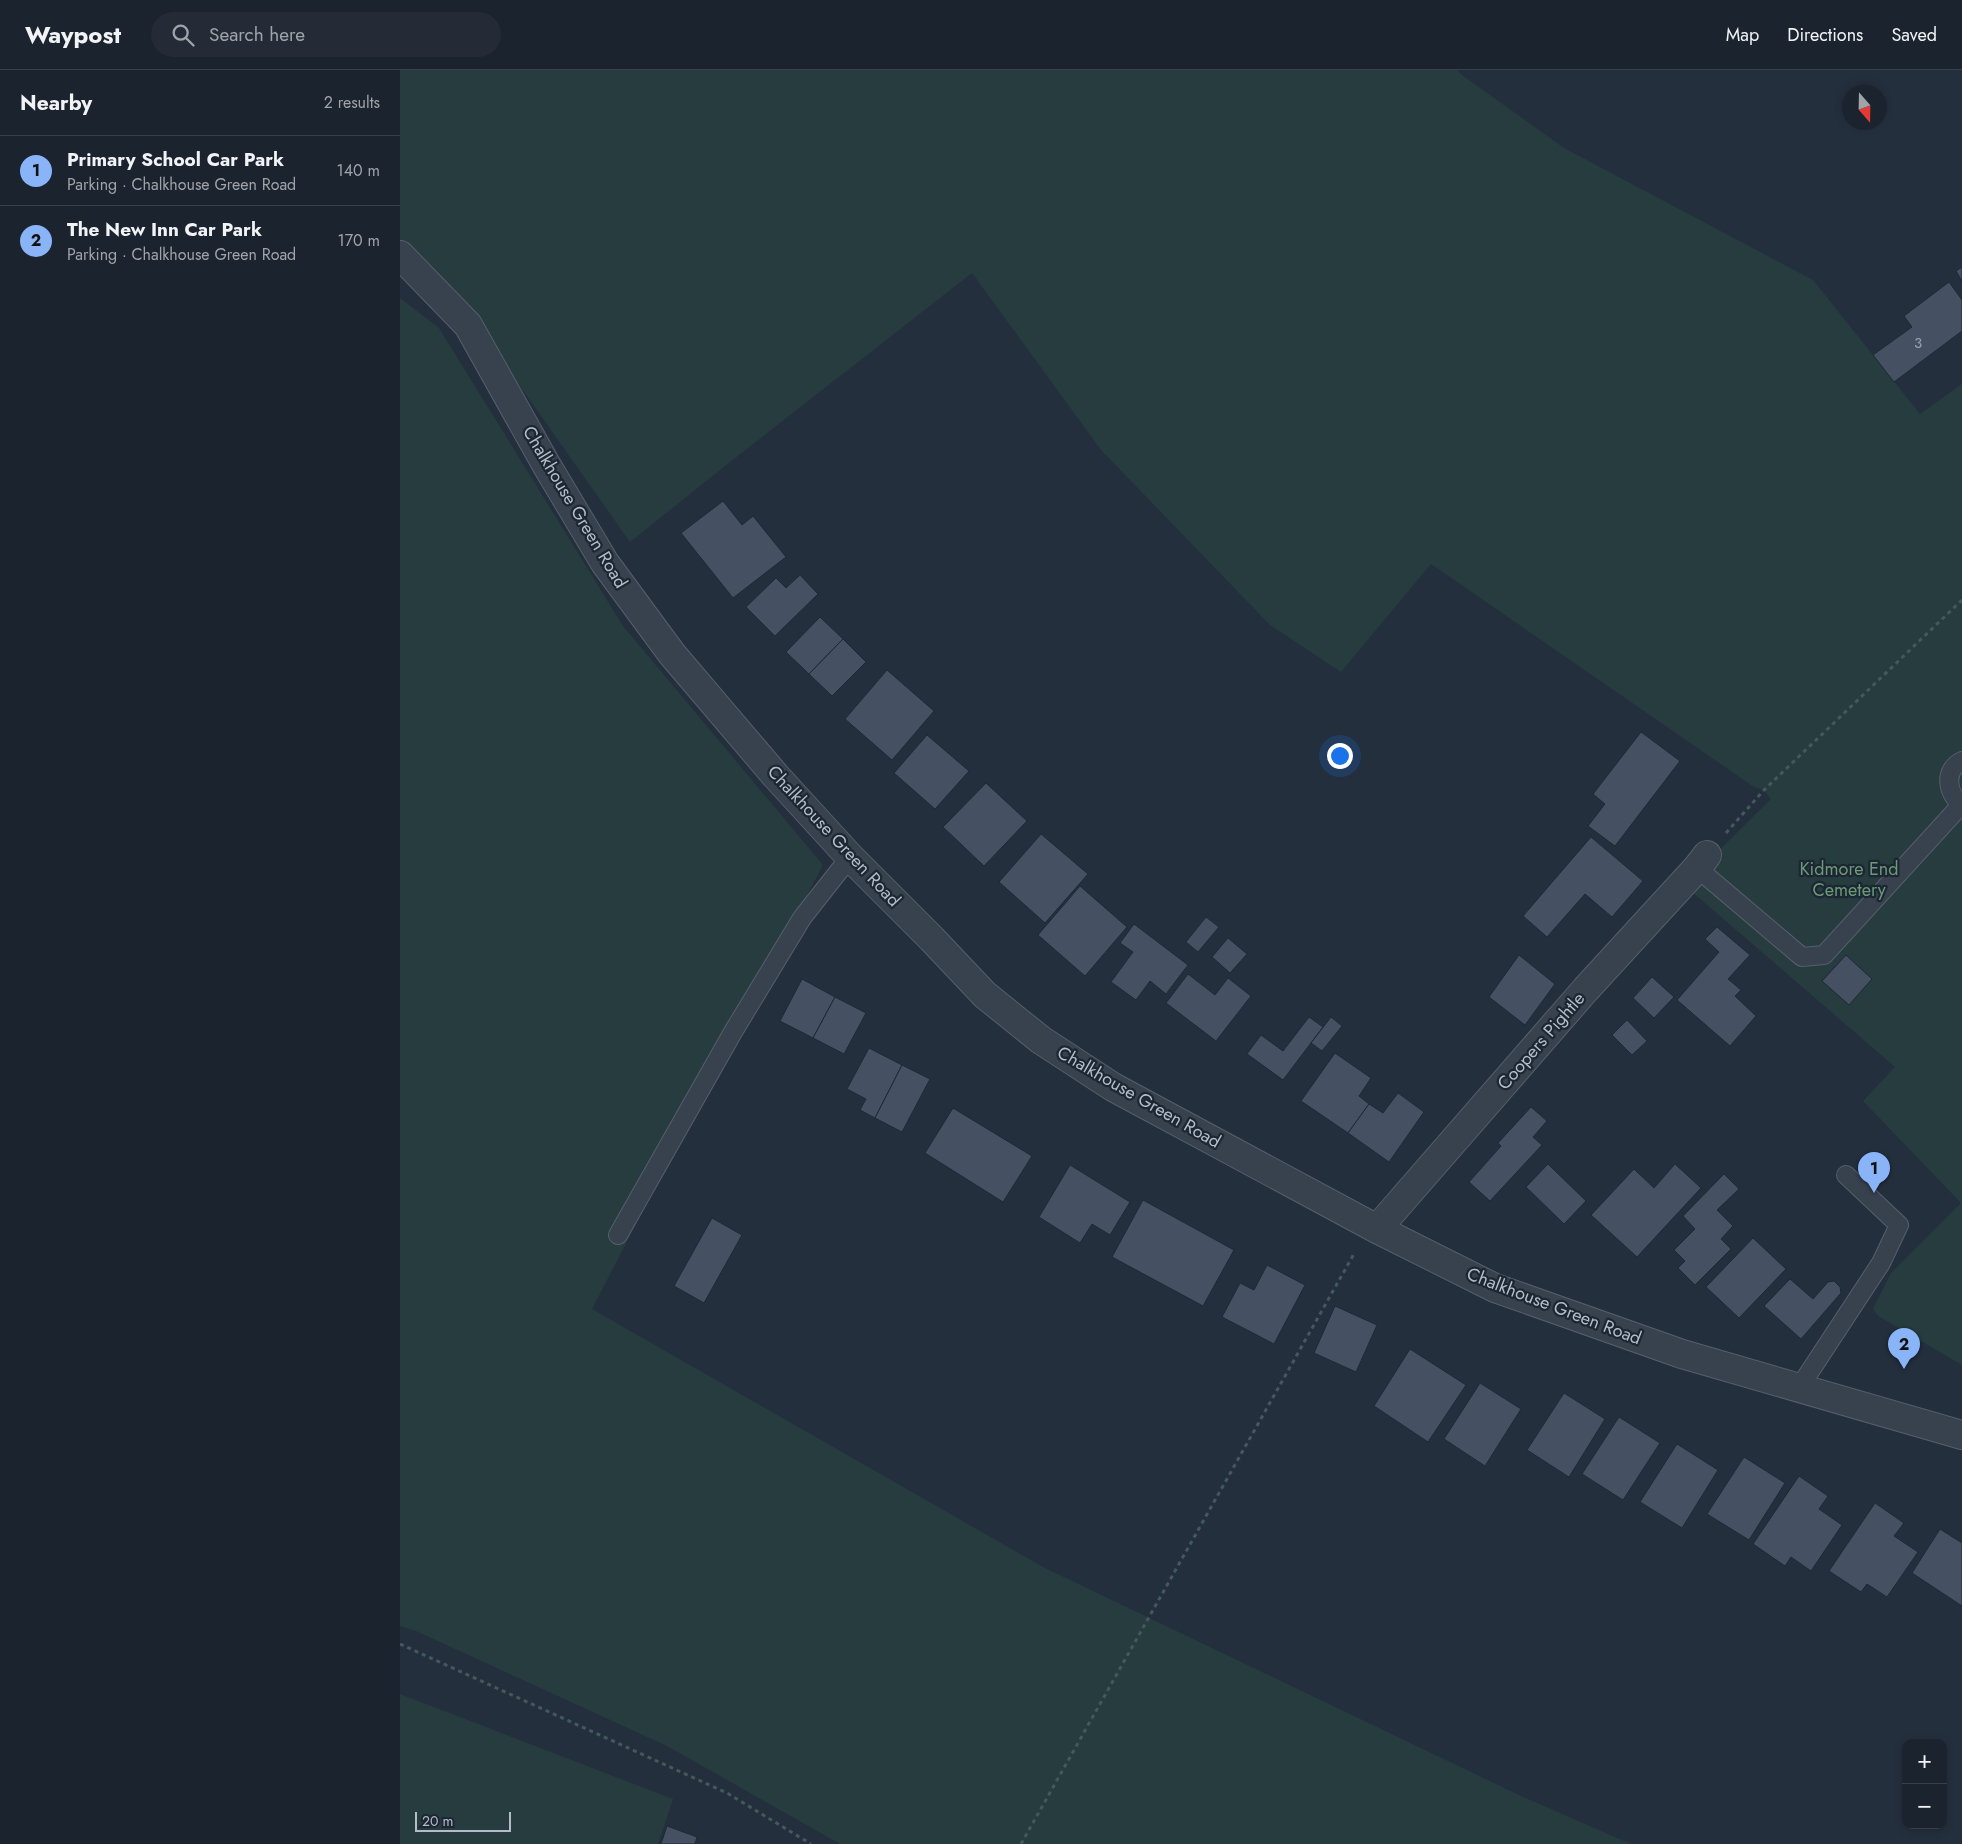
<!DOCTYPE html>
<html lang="en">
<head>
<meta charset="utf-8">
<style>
  :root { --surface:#1b232e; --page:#242b36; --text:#f1f3f6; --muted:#a0a4aa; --line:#39404a; --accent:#8ab4f8 }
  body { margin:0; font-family:Jost,sans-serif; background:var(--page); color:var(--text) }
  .controls { position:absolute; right:15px; bottom:15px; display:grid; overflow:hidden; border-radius:10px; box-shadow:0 2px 8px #0003 }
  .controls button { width:45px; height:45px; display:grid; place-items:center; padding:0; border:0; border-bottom:1px solid var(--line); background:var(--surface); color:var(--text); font:25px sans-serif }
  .compass { position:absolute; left:1442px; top:15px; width:45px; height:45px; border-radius:50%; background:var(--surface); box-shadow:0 2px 8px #0003; rotate:160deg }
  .scale { position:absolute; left:15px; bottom:12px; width:96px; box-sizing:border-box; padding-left:5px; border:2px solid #b4bcc9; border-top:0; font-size:14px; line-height:18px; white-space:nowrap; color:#b4bcc9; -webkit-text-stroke:4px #1d2633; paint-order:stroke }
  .you { position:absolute; left:939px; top:685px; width:18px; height:18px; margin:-12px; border:4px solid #fff; border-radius:50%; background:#1a73e8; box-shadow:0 0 0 8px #1a73e833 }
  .badge { display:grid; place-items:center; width:32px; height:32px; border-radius:50%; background:var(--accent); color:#111; font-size:16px; font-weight:700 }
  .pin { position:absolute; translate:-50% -41px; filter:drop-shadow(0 1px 2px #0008) }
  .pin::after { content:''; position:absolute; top:26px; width:18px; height:15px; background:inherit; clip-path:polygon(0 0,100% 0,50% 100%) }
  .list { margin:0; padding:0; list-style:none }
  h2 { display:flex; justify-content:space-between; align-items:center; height:65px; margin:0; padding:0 20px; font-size:21px }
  h2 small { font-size:16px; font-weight:400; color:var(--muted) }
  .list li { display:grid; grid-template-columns:32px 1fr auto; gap:15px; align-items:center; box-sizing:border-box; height:70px; padding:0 20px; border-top:1px solid var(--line) }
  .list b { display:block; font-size:19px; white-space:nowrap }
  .list p { margin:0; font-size:16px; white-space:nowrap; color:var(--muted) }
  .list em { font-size:16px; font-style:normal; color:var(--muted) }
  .icon { flex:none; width:28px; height:28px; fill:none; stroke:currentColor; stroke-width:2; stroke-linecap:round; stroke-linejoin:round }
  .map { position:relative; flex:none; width:1562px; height:1774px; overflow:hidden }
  header { display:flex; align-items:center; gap:30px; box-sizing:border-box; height:70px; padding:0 25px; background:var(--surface); border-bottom:1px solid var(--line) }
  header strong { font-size:24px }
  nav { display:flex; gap:28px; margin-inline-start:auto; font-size:18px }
  .search { width:350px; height:45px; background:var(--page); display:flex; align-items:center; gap:12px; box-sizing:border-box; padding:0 18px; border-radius:28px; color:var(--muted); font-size:19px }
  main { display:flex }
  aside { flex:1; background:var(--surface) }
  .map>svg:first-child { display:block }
  .green { fill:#263c3f }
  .building { fill:#455162; stroke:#1f2835 }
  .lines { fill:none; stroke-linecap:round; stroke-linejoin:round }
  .service-casing { stroke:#565f6c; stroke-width:20 }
  .minor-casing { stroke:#565f6c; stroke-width:30 }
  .tertiary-casing { stroke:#565f6c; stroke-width:30 }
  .path { stroke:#44595c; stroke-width:3; stroke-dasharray:4 4; stroke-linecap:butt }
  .service { stroke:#38414e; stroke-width:18 }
  .minor { stroke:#38414e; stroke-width:28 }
  .tertiary { stroke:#38414e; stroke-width:28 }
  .labels { text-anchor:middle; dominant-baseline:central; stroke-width:4.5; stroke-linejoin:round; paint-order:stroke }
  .number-label { font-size:15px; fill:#98a1af }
  .street-label { font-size:18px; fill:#b4bcc9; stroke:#1d2633 }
  .park-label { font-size:18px; fill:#6b9a76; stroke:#1d2633 }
</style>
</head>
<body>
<header>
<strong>Waypost</strong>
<div class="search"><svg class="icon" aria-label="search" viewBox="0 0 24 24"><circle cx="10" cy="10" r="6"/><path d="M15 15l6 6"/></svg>Search here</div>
<nav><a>Map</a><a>Directions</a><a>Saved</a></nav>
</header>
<main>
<aside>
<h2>Nearby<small>2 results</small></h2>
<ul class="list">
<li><span class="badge">1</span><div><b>Primary School Car Park</b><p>Parking · Chalkhouse Green Road</p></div><em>140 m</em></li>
<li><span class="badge">2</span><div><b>The New Inn Car Park</b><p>Parking · Chalkhouse Green Road</p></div><em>170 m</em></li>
</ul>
</aside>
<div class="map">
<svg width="1562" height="1774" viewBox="0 0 1562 1774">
  <rect width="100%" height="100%" fill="#242f3e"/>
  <!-- green -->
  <g class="green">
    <polygon points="0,0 1057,0 1062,5 1164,78 1413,210 1520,344 1562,314 1562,1295 1478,1246 1473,1239 1491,1203 1561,1133 1463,1031 1495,997 1284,815 1371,729 1364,720 1354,717 1031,494 941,602 870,555 701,380 572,203 325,396 230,472 69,244 0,170"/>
    <polygon points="0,228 39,258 223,556 423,795 192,1239 643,1497 1121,1726 1231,1774 440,1774 267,1676 16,1561 0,1556"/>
    <polygon points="0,1624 273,1729 258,1774 0,1774"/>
  </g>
  <!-- building -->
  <g class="building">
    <polygon points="1562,197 1562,211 1556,201"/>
    <polygon points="1549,212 1562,230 1562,261 1494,312 1473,285 1512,257 1504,246"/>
    <polygon points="323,431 342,455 353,446 386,487 333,528 281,463"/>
    <polygon points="400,505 418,524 375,566 346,537 376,508 386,518"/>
    <polygon points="420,547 443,569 409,604 386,582"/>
    <polygon points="443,569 466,592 432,626 409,604"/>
    <polygon points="487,600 534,641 492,690 445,649"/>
    <polygon points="1241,662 1280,691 1215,776 1188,756 1205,734 1193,724"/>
    <polygon points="527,665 569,701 535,739 494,703"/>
    <polygon points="586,713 627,751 584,796 543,757"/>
    <polygon points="641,764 688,804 645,853 599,812"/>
    <polygon points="1191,767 1243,811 1212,847 1185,824 1147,867 1123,846"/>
    <polygon points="680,816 727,857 685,906 638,865"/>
    <polygon points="806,847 819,857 798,882 786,872"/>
    <polygon points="734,854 788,895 766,924 750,911 736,930 711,912 733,882 720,873"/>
    <polygon points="1317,857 1350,885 1328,909 1341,920 1335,926 1356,946 1330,976 1277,930 1319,882 1305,869"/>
    <polygon points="828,868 847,884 830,903 812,887"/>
    <polygon points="1119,885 1155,914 1125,955 1089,927"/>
    <polygon points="1446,885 1472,909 1449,935 1422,911"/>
    <polygon points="788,904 815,925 828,908 851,926 816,971 766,933"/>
    <polygon points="1252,907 1274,927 1254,948 1233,928"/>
    <polygon points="402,909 435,927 413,968 380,951"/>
    <polygon points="435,927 466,943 444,984 413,968"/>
    <polygon points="909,947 923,957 883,1010 847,984 861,965 883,981"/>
    <polygon points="931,947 942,956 922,981 911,973"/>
    <polygon points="1227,950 1247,971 1232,985 1212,965"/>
    <polygon points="469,978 502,995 475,1048 460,1040 466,1029 447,1019"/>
    <polygon points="935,983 971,1008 959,1026 969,1034 948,1063 901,1031"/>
    <polygon points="502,995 530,1009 502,1062 475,1048"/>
    <polygon points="998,1023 1024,1042 989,1092 948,1063 969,1034 983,1043"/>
    <polygon points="1131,1037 1147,1051 1133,1067 1142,1075 1090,1131 1069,1112 1101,1076 1098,1073"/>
    <polygon points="553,1038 632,1086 603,1132 525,1083"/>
    <polygon points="1148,1094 1186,1131 1164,1154 1126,1117"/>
    <polygon points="1275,1094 1301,1118 1237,1187 1191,1145 1234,1099 1254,1118"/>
    <polygon points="670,1095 730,1132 710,1165 692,1154 680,1173 639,1147"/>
    <polygon points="1324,1104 1339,1119 1317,1140 1333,1156 1321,1169 1331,1179 1295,1215 1278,1198 1285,1191 1274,1180 1295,1159 1283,1146"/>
    <polygon points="743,1130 834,1180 803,1236 712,1187"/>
    <polygon points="312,1148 342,1165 304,1233 274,1216"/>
    <polygon points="1353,1168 1386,1199 1339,1248 1306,1217"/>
    <polygon points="867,1195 905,1215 874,1274 822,1247 840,1213 854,1220"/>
    <polygon points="1390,1209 1413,1229 1428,1212 1434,1211 1440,1217 1441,1223 1401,1269 1364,1236"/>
    <polygon points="935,1236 977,1255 956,1302 914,1283"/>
    <polygon points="1010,1279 1066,1315 1028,1372 974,1336"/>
    <polygon points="1080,1313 1121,1339 1085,1396 1044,1369"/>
    <polygon points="1164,1323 1205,1349 1169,1407 1127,1380"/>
    <polygon points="1219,1347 1260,1373 1223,1430 1182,1404"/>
    <polygon points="1277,1374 1318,1400 1282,1458 1240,1432"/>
    <polygon points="1344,1387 1385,1413 1349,1470 1307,1444"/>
    <polygon points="1399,1406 1428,1426 1419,1439 1442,1455 1411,1501 1391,1487 1385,1496 1353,1474"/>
    <polygon points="1475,1433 1504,1453 1494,1466 1518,1482 1487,1527 1467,1514 1461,1522 1429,1501"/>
    <polygon points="1540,1459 1562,1473 1562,1536 1512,1503"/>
    <polygon points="267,1756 297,1767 295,1774 261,1774"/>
  </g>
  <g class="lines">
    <!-- service casing -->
    <g class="service-casing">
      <g id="service">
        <path d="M 1562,691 C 1543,700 1547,724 1562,735"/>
        <polyline points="1297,798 1402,887 1424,885 1561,735"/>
        <polyline points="218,1165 333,962 402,848 450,787"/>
        <polyline points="1399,1318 1481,1193 1499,1155 1446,1105"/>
      </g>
    </g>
    <!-- minor casing -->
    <g class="minor-casing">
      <polyline id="minor" points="977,1159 1186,919 1297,798 1307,785"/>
    </g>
    <!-- tertiary casing -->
    <g class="tertiary-casing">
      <polyline id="tertiary" points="0,185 68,255 147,396 205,493 272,584 375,705 450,787 532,869 585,925 641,970 713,1017 977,1159 1095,1218 1282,1284 1562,1365"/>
    </g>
    <!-- path -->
    <g class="path">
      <polyline points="1326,763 1364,720 1562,530"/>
      <polyline points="0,1574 327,1723 411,1774"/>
      <polyline points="621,1774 955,1182"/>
    </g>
    <!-- service -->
    <use href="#service" class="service"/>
    <!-- minor -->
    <use href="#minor" class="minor"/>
    <!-- tertiary -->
    <use href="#tertiary" class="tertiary"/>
  </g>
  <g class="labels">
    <!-- number labels -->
    <g class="number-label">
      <text x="1518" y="273">3</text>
    </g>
    <!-- street labels -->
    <g class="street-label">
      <text transform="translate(175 437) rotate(59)">Chalkhouse Green Road</text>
      <text transform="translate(434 766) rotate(47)">Chalkhouse Green Road</text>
      <text transform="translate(1141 971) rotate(-49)">Coopers Pightle</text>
      <text transform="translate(739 1027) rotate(30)">Chalkhouse Green Road</text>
      <text transform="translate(1154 1236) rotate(21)">Chalkhouse Green Road</text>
    </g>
    <!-- park labels -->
    <g class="park-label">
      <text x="1449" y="799">Kidmore End<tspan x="1449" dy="21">Cemetery</tspan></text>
    </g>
  </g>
</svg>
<div class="controls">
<button>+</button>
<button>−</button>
</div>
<svg class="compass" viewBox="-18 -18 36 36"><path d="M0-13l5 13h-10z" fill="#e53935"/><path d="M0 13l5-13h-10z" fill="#a0a4aa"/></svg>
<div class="scale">20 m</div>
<div class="you"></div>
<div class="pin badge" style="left:1474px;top:1123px">1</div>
<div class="pin badge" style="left:1504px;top:1299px">2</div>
</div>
</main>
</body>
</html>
